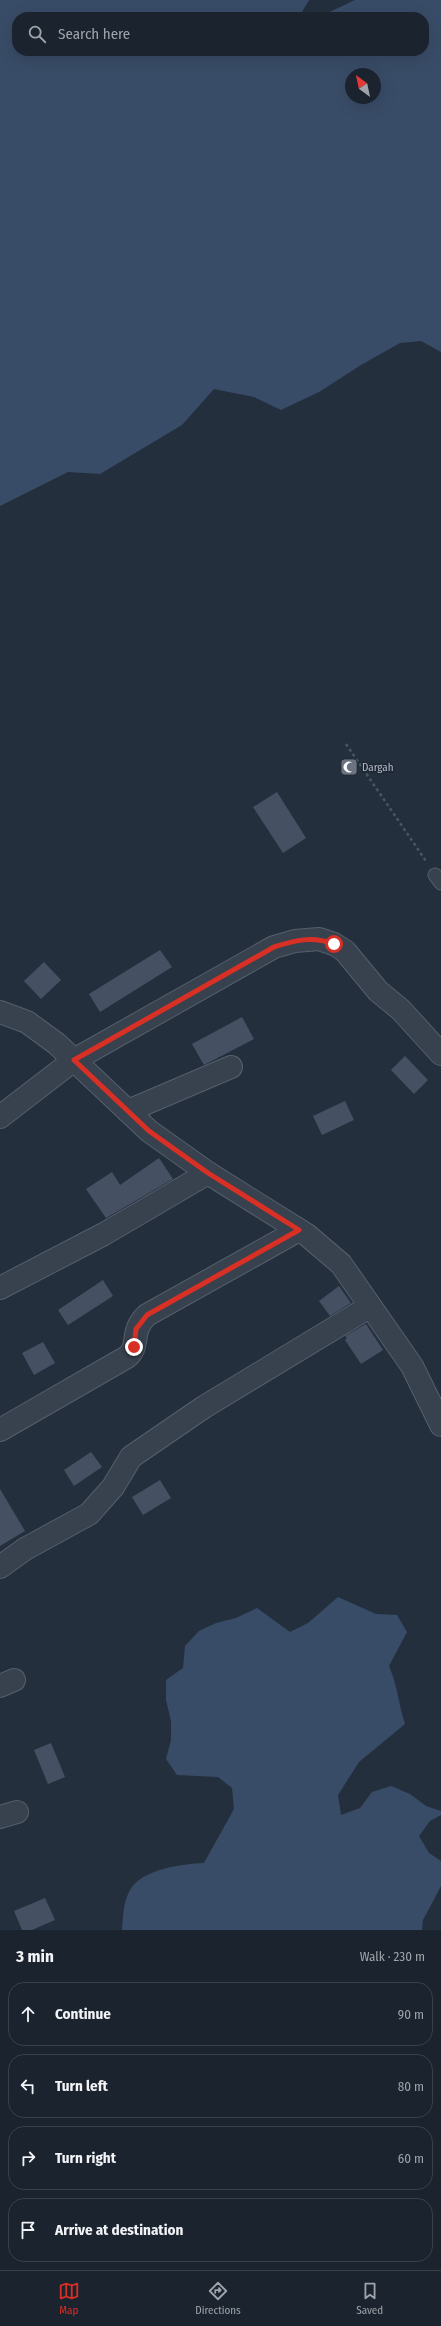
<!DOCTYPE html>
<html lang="en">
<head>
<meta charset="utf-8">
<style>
  :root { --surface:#1b232e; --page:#282f3a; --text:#f1f3f6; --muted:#a0a4aa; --line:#39404a; --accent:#d93025 }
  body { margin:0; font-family:"Fira Sans Condensed",sans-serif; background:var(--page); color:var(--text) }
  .compass { position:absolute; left:345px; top:68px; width:36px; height:36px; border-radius:50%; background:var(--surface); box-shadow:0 4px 16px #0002; rotate:327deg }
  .stop { position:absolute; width:12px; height:12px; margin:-9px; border:3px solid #d93025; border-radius:50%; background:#fff }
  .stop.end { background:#d93025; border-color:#fff; box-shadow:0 1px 4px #0008 }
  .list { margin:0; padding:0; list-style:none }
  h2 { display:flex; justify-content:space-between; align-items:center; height:52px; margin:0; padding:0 16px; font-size:17px }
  h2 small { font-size:13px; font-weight:400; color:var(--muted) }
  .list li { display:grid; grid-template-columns:26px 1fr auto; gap:12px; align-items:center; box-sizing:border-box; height:64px; margin:0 8px 8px; padding:0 8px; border:1px solid var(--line); border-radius:16px }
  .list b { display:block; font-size:15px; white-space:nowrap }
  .list em { font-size:13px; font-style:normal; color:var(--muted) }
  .icon { flex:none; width:22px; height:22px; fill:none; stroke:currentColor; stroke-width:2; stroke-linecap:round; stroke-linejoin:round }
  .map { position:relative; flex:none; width:441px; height:1930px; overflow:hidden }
  .search { position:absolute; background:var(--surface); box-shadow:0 4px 16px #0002; left:12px; right:12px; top:12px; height:44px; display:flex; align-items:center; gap:10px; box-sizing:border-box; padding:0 14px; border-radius:16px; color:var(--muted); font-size:15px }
  .sheet { height:340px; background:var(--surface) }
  nav { display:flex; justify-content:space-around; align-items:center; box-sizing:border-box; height:56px; border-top:1px solid var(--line); background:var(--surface); font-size:11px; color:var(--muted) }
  nav a { display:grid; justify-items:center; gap:2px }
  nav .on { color:var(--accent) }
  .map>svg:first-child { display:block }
  .water { fill:#394c67; fill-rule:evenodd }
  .building { fill:#455162 }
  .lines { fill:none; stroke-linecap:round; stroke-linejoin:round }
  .service-casing { stroke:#565f6c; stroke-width:15 }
  .minor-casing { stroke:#565f6c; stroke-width:24 }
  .path { stroke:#44595c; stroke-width:2.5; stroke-dasharray:3 3; stroke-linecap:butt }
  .service { stroke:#38414e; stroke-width:13 }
  .minor { stroke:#38414e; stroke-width:22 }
  .route { stroke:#d93025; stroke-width:5 }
  .labels { text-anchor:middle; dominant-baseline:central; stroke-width:3; stroke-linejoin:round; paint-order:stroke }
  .poi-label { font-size:11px; fill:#b4bcc9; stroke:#1d2633; text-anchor:start }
</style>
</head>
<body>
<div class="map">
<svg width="441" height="1930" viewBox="0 0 441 1930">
  <rect width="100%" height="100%" fill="#242f3e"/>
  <!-- water -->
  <g class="water">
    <path d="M 0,0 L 309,0 L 299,17 L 17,17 L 17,51 L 424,51 L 424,17 L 319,17 L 355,0 L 441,0 L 441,352 L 421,341 L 400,343 L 361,365 L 319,392 L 281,410 L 254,397 L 214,389 L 182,425 L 100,474 L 68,472 L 0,506 ZM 351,74 L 375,74 L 375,98 L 351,98 Z"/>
    <path d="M 338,1597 L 376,1614 L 397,1615 L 407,1632 L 389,1666 C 398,1687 398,1703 405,1724 L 359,1762 L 338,1795 L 341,1815 L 360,1808 L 372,1792 L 391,1786 L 410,1794 L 426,1806 L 441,1811 L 441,1815 L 430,1821 L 419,1836 L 429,1853 L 441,1861 L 441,1886 L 423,1920 L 422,1930 L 122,1930 C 123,1917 123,1902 130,1890 C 142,1869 182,1864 204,1863 L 234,1809 L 232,1788 L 218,1777 L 177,1775 L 166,1759 L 171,1740 L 171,1721 L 166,1700 L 166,1680 L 183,1668 L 185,1646 L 199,1631 L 216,1623 L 236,1618 L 257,1608 L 290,1632 L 308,1623 Z"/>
  </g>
  <!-- building -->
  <g class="building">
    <polygon points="277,792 306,838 283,853 253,807"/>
    <polygon points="160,950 172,967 100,1012 89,994"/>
    <polygon points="44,962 61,980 41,999 24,981"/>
    <polygon points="242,1017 254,1039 204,1065 192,1044"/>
    <polygon points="405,1056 428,1080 414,1094 391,1070"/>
    <polygon points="345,1101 354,1120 322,1135 313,1116"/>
    <polygon points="159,1158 173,1179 106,1218 86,1189 112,1172 120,1185"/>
    <polygon points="103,1280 113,1296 68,1325 58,1310"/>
    <polygon points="339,1286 351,1303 330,1316 319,1301"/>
    <polygon points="366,1324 383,1350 361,1364 345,1340 347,1338 345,1336"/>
    <polygon points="43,1342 55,1363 34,1375 22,1353"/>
    <polygon points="91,1452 102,1467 74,1486 64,1470"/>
    <polygon points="160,1480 171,1498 143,1515 132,1497"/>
    <polygon points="0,1489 25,1531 0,1546"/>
    <polygon points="51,1743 65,1777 48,1784 34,1750"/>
    <polygon points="45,1898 55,1920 32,1930 22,1930 14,1911"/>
  </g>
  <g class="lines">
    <!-- service casing -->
    <g class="service-casing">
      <polyline id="service" points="435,875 441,883"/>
    </g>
    <!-- minor casing -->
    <g class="minor-casing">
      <g id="minor">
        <polyline points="0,1012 27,1022 57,1044 149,1131 208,1173 307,1235 341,1264 412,1366 441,1425"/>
        <polyline points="128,1111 231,1067"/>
        <polyline points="0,1117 74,1060 274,947 295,941 319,939 334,944 345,951 378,991 401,1010 441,1054"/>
        <polyline points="0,1288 104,1234 208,1173"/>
        <path d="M 0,1430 L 127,1357 C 141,1345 129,1332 147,1315 L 299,1230"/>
        <polyline points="0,1567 25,1549 89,1514 113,1487 131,1457 204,1407 369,1307"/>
        <polyline points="0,1686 14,1680"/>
        <polyline points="0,1817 17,1812"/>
      </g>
    </g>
    <!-- path -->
    <polyline class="path" points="346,744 426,861"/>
    <!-- service -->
    <use href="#service" class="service"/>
    <!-- minor -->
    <use href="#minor" class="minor"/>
  </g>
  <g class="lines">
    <!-- route -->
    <path class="route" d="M 134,1347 L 136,1329 L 147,1315 L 299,1230 L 208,1173 L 149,1131 L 74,1060 L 274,947 C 296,940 312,936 334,944"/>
  </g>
  <!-- icons -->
  <defs>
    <g id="mosque-square" transform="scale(0.9)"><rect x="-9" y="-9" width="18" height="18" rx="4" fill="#6b7280" stroke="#1d2633"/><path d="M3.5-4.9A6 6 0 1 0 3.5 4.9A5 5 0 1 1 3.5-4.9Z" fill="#fff"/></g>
  </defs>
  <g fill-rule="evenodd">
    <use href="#mosque-square" x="349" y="767"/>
  </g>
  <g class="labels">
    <!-- poi labels -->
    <g class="poi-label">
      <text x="362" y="767">Dargah</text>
    </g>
  </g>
</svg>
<svg class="compass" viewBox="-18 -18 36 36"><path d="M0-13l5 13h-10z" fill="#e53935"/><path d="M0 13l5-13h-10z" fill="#a0a4aa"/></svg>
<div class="stop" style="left:334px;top:944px"></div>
<div class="stop end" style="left:134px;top:1347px"></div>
<div class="search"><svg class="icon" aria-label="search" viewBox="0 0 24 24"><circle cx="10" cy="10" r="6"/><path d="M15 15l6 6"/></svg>Search here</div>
</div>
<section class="sheet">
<h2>3 min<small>Walk · 230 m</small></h2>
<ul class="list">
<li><svg class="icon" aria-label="ahead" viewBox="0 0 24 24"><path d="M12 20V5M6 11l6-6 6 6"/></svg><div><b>Continue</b></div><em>90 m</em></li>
<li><svg class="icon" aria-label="left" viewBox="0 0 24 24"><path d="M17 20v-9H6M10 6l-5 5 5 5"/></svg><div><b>Turn left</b></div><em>80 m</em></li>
<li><svg class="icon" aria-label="right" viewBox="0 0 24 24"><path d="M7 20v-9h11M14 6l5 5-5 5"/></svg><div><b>Turn right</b></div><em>60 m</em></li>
<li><svg class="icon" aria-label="arrive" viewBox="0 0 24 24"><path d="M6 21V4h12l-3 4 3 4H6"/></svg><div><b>Arrive at destination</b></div></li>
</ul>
</section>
<nav>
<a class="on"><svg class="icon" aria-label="map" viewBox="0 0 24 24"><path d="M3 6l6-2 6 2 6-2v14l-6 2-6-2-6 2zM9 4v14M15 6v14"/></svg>Map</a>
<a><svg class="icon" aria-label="directions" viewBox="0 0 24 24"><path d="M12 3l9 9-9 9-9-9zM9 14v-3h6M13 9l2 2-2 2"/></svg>Directions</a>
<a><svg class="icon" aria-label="saved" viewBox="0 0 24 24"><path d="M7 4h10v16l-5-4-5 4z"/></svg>Saved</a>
</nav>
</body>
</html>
